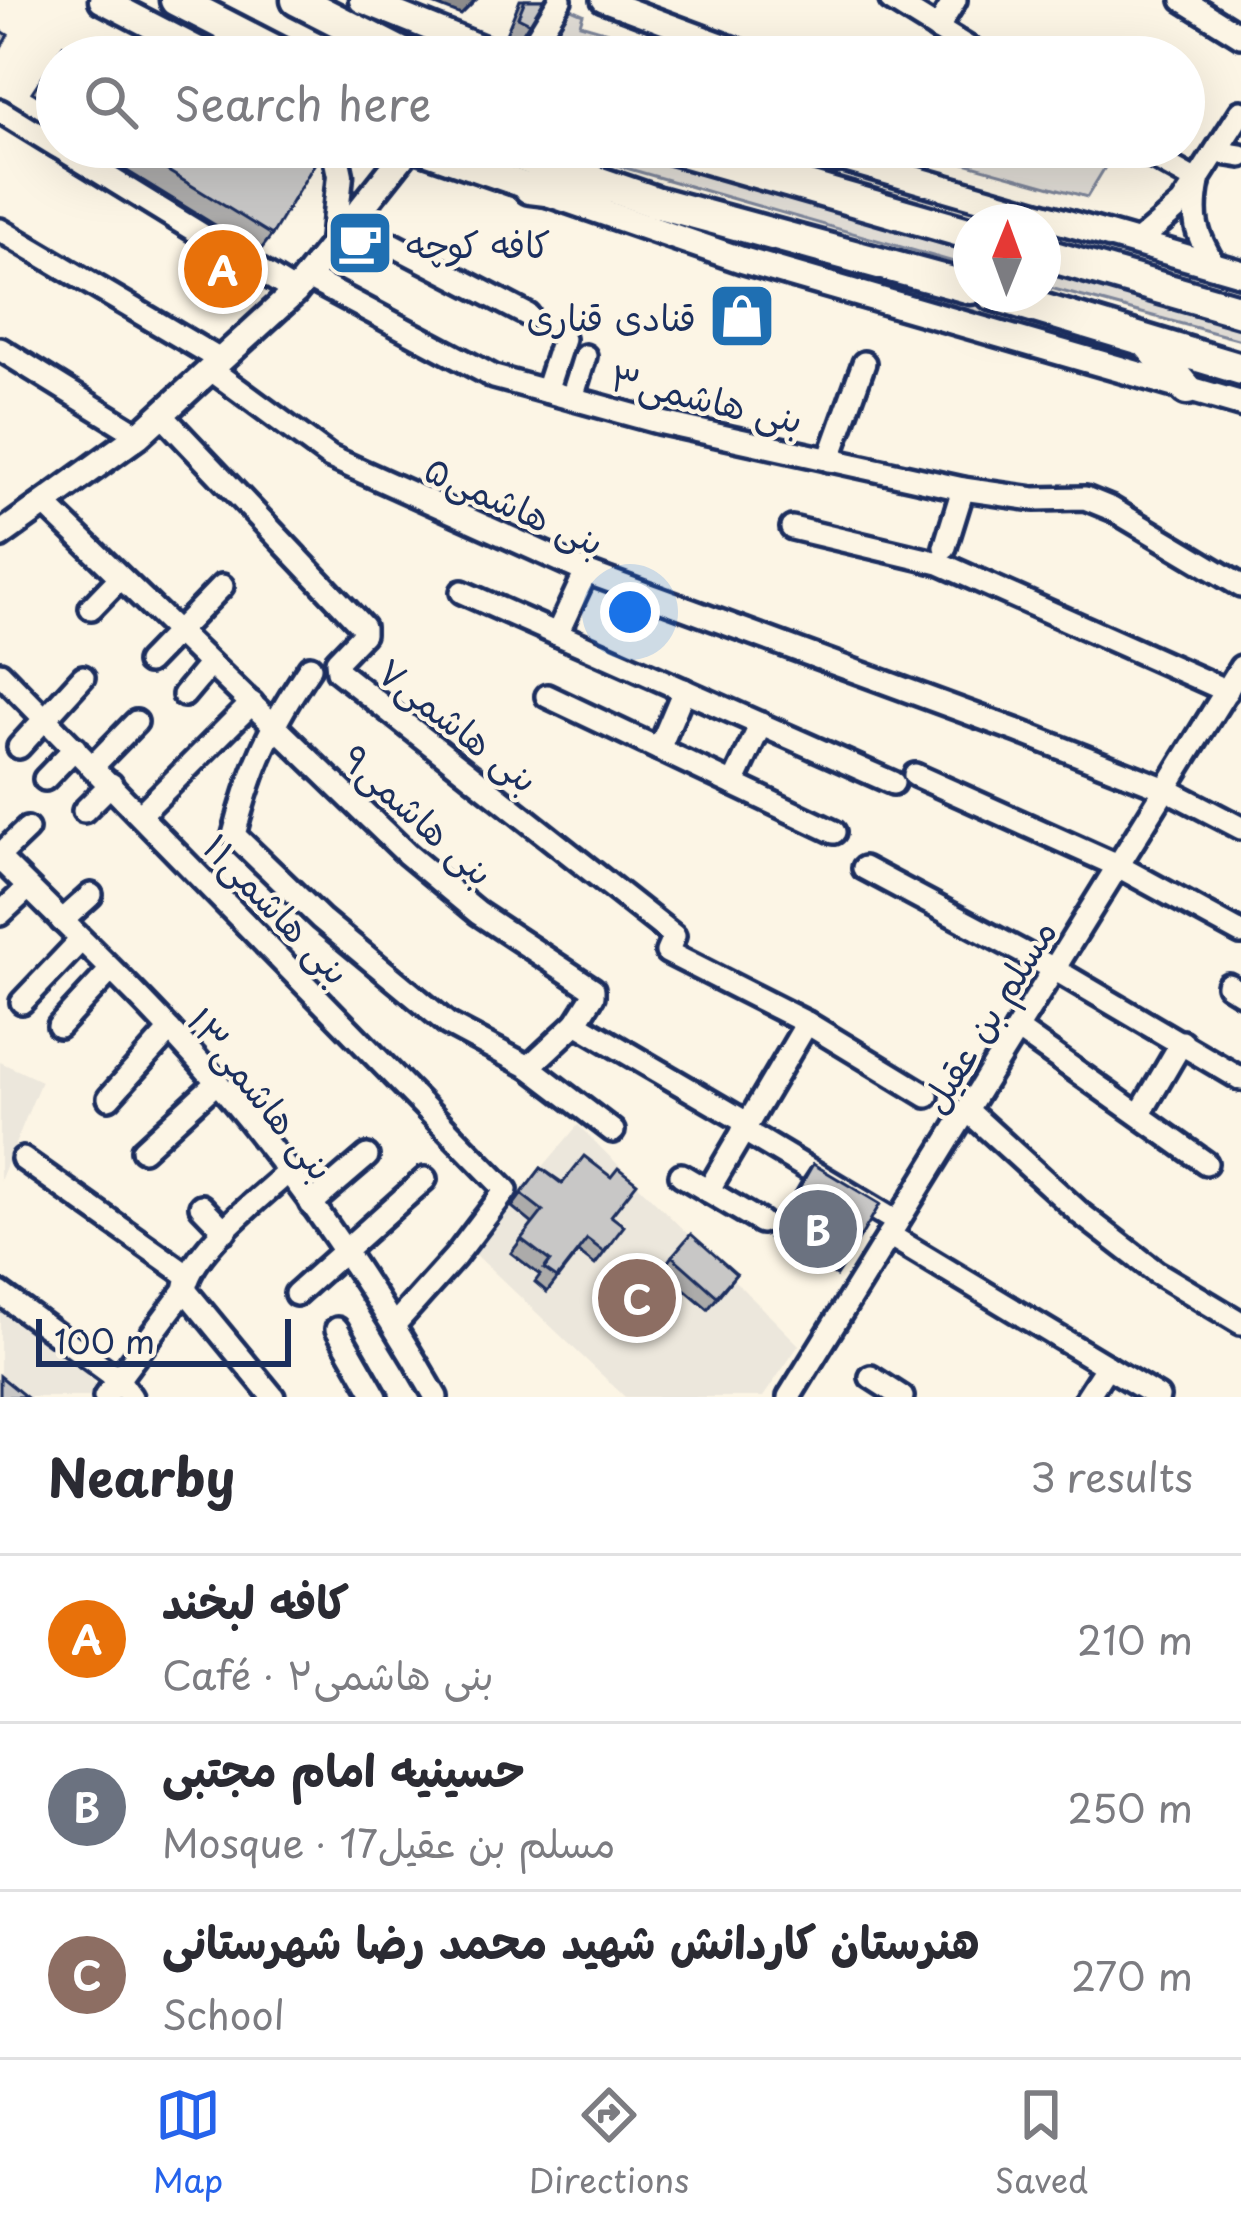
<!DOCTYPE html>
<html lang="en">
<head>
<meta charset="utf-8">
<style>
  :root { --surface:#fff; --page:#f7f7f7; --text:#2b2b33; --muted:#7c7c81; --line:#e1e1e2; --accent:#2563eb }
  body { margin:0; font-family:"Playpen Sans","Playpen Sans Arabic",sans-serif; background:var(--page); color:var(--text) }
  .compass { position:absolute; left:953px; top:204px; width:108px; height:108px; border-radius:50%; background:var(--surface); box-shadow:0 12px 48px #0002; rotate:1deg }
  .scale { position:absolute; left:36px; bottom:30px; width:255px; box-sizing:border-box; padding-left:12px; border:6px solid #1b2f5e; border-top:0; font-size:33px; line-height:42px; white-space:nowrap; color:#1b2f5e; -webkit-text-stroke:9px #fcf5e5; paint-order:stroke }
  .you { position:absolute; left:630px; top:612px; width:42px; height:42px; margin:-30px; border:9px solid #fff; border-radius:50%; background:#1a73e8; box-shadow:0 0 0 18px #1a73e833 }
  .badge { display:grid; place-items:center; width:78px; height:78px; border-radius:50%; background:var(--accent); color:#fff; font-size:39px; font-weight:700 }
  .pin { position:absolute; translate:-50% -50%; border:6px solid #fff; box-shadow:0 3px 12px #0006 }
  .list { margin:0; padding:0; list-style:none }
  h2 { display:flex; justify-content:space-between; align-items:center; height:156px; margin:0; padding:0 48px; font-size:51px }
  h2 small { font-size:39px; font-weight:400; color:var(--muted) }
  .list li { display:grid; grid-template-columns:78px 1fr auto; gap:36px; align-items:center; box-sizing:border-box; height:168px; padding:0 48px; border-top:3px solid var(--line) }
  .list b { display:block; font-size:45px; white-space:nowrap }
  .list p { margin:0; font-size:39px; white-space:nowrap; color:var(--muted) }
  .list em { font-size:39px; font-style:normal; color:var(--muted) }
  .icon { flex:none; width:66px; height:66px; fill:none; stroke:currentColor; stroke-width:2; stroke-linecap:round; stroke-linejoin:round }
  .map { position:relative; flex:none; width:1241px; height:1397px; overflow:hidden }
  .search { position:absolute; background:var(--surface); box-shadow:0 12px 48px #0002; left:36px; right:36px; top:36px; height:132px; display:flex; align-items:center; gap:30px; box-sizing:border-box; padding:0 42px; border-radius:66px; color:var(--muted); font-size:45px }
  .sheet { height:660px; background:var(--surface) }
  nav { display:flex; justify-content:space-around; align-items:center; box-sizing:border-box; height:168px; border-top:3px solid var(--line); background:var(--surface); font-size:33px; color:var(--muted) }
  nav a { display:grid; justify-items:center; gap:6px }
  nav .on { color:var(--accent) }
  .map>svg:first-child { display:block }
  .built { fill:#ece7dc }
  .green { fill:#dfdbd4; stroke:#7d8599; stroke-width:3 }
  .lines { fill:none; stroke-linecap:round; stroke-linejoin:round }
  .minor-casing { stroke:#1b2f5e; stroke-width:30 }
  .major-casing { stroke:#1b2f5e; stroke-width:33 }
  .highway-casing { stroke:#1b2f5e; stroke-width:39 }
  .minor { stroke:#fcf5e5; stroke-width:21 }
  .major { stroke:#fcf5e5; stroke-width:24 }
  .highway { stroke:#fcf5e5; stroke-width:30 }
  .wall { fill:#acabaa; stroke:#1b2f5e; stroke-width:3 }
  .shaded-wall { fill:#8c8b8b; stroke:#1b2f5e; stroke-width:3 }
  .building { fill:#c8c7c6; stroke:#1b2f5e; stroke-width:3 }
  .labels { text-anchor:middle; dominant-baseline:central; stroke-width:9; stroke-linejoin:round; paint-order:stroke }
  .poi-label { font-size:36px; fill:#1b2f5e; stroke:#fcf5e5; text-anchor:start }
  .street-label { font-size:36px; fill:#1b2f5e; stroke:#fcf5e5 }
</style>
</head>
<body>
<div class="map">
<svg width="1241" height="1397" viewBox="0 0 1241 1397">
  <rect width="100%" height="100%" fill="#fcf5e5"/>
  <filter id="ink" filterUnits="userSpaceOnUse"><feTurbulence type="fractalNoise" baseFrequency=".00833" numOctaves="2"/><feDisplacementMap in="SourceGraphic" scale="24" xChannelSelector="R" yChannelSelector="G"/><feConvolveMatrix kernelMatrix="1 2 1 2 8 2 1 2 1" color-interpolation-filters="sRGB"/></filter>
  <g filter="url(#ink)">
    <!-- built -->
    <g class="built">
      <polygon points="0,1062 41,1081 0,1181"/>
      <polygon points="578,1125 799,1345 763,1397 625,1397 472,1251"/>
      <polygon points="0,1308 92,1373 95,1387 88,1397 0,1397"/>
    </g>
    <!-- green -->
    <g class="green">
      <polygon points="569,8 583,14 580,24 693,57 599,57 550,43"/>
      <polygon points="567,147 620,147 971,249 971,267 626,168"/>
      <polygon points="907,147 1104,147 1110,159 1087,197"/>
      <polygon points="609,205 646,210 1140,352 1153,363"/>
      <polygon points="1043,271 1241,329 1241,340 1043,286"/>
    </g>
    <g class="lines">
      <!-- minor casing -->
      <g class="minor-casing">
        <g id="minor">
          <polyline points="603,0 756,57"/>
          <polyline points="891,0 983,57"/>
          <polyline points="1183,0 1241,36"/>
          <polyline points="937,29 955,0"/>
          <polyline points="525,57 560,0"/>
          <polyline points="0,111 57,146"/>
          <polyline points="59,147 295,292"/>
          <polyline points="1135,147 1198,182"/>
          <polyline points="1216,152 1241,156"/>
          <path d="M 1198,182 C 1191,219 1196,235 1215,266"/>
          <polyline points="351,223 528,315"/>
          <polyline points="0,230 220,360"/>
          <polyline points="1138,242 1182,204 1241,112"/>
          <polyline points="308,278 494,377 658,422 963,489 1034,499 1085,498 1112,509 1241,586"/>
          <polyline points="0,349 139,435"/>
          <polyline points="210,369 330,457 586,572 1018,731 1166,789 1241,828"/>
          <polyline points="546,391 563,339"/>
          <polyline points="572,398 585,356"/>
          <polyline points="161,414 363,627 363,634 337,661 338,671 674,936 667,952 807,1023 927,1096"/>
          <polyline points="829,460 864,363"/>
          <polyline points="44,503 407,854 478,913 593,989 593,996 576,1023 747,1123"/>
          <polyline points="792,528 939,563 1227,691"/>
          <polyline points="945,547 963,489"/>
          <polyline points="586,572 557,634 893,783"/>
          <polyline points="462,592 557,634"/>
          <polyline points="91,608 120,578"/>
          <polyline points="148,662 222,586"/>
          <path d="M 310,667 C 270,726 252,765 234,835 L 321,919 L 448,1024 L 529,1067 L 613,1131"/>
          <polyline points="0,673 506,1190 455,1257 394,1325"/>
          <polyline points="184,695 210,664"/>
          <polyline points="547,696 733,784 761,724"/>
          <polyline points="19,747 83,677"/>
          <polyline points="659,749 684,690"/>
          <polyline points="93,766 136,722"/>
          <polyline points="915,775 1118,866 1241,933"/>
          <polyline points="45,779 75,748"/>
          <polyline points="733,784 834,832"/>
          <polyline points="84,811 111,784"/>
          <polyline points="141,814 252,703"/>
          <polyline points="0,855 27,829"/>
          <path d="M 0,859 C 73,932 150,1004 217,1082 C 299,1178 373,1288 436,1397"/>
          <polyline points="864,868 1054,969 1241,1079"/>
          <polyline points="0,914 28,888"/>
          <polyline points="62,921 91,895"/>
          <polyline points="1228,985 1241,993"/>
          <polyline points="22,1002 81,940"/>
          <polyline points="59,1026 110,971"/>
          <polyline points="1017,1029 1206,1163"/>
          <polyline points="529,1067 576,1023"/>
          <polyline points="109,1098 170,1030"/>
          <polyline points="967,1110 1081,1214 1156,1272 1241,1323"/>
          <polyline points="1140,1114 1182,1042"/>
          <polyline points="743,1130 897,1222"/>
          <polyline points="143,1150 217,1082"/>
          <polyline points="23,1159 187,1275"/>
          <polyline points="681,1175 761,1222"/>
          <polyline points="708,1191 807,1023"/>
          <polyline points="311,1204 367,1156"/>
          <polyline points="201,1206 225,1231"/>
          <polyline points="889,1235 1158,1397"/>
          <polyline points="185,1290 273,1397"/>
          <polyline points="0,1293 118,1379 131,1397"/>
          <polyline points="296,1294 425,1179"/>
          <polyline points="337,1329 376,1397"/>
          <polyline points="871,1377 902,1397"/>
          <path d="M 105,1397 L 185,1290 C 190,1251 260,1198 289,1171"/>
          <polyline points="789,1397 1241,667"/>
          <polyline points="1087,1397 1107,1366"/>
        </g>
      </g>
      <!-- major casing -->
      <g class="major-casing">
        <g id="major">
          <polyline points="102,0 212,57"/>
          <polyline points="362,0 503,57"/>
          <polyline points="413,147 742,260 1241,404"/>
          <polyline points="817,151 1241,273"/>
          <polyline points="333,243 340,175 334,147"/>
          <polyline points="0,535 139,435 295,292 410,147"/>
        </g>
      </g>
      <!-- highway casing -->
      <g class="highway-casing">
        <g id="highway">
          <polyline points="176,0 287,57"/>
          <polyline points="297,0 409,57"/>
          <polyline points="495,147 655,202 971,288"/>
          <polyline points="669,147 971,234"/>
          <polyline points="745,159 835,156"/>
          <polyline points="530,188 595,196"/>
          <polyline points="1043,254 1241,311"/>
          <polyline points="992,294 1241,369"/>
          <polyline points="1147,342 1187,389"/>
        </g>
      </g>
      <!-- minor -->
      <use href="#minor" class="minor"/>
      <!-- major -->
      <use href="#major" class="major"/>
      <!-- highway -->
      <use href="#highway" class="highway"/>
    </g>
    <!-- wall -->
    <g class="wall">
      <polygon points="520,0 544,0 518,40 506,34"/>
      <polygon points="63,45 70,49 100,57 57,57 57,107 32,92"/>
      <polygon points="88,147 300,147 272,235 259,252"/>
      <polygon points="813,1164 848,1258 836,1276 769,1238 801,1182"/>
      <polygon points="541,1168 612,1217 614,1240 595,1265 578,1252 547,1292 535,1282 540,1275 511,1253 533,1224 512,1207"/>
      <polygon points="672,1256 736,1274 708,1309 662,1270"/>
    </g>
    <!-- shaded-wall -->
    <polygon class="shaded-wall" points="423,0 476,0 461,15"/>
    <!-- building -->
    <g class="building">
      <polygon points="525,0 544,0 530,23 518,17"/>
      <polygon points="0,30 8,35 0,49"/>
      <polygon points="74,42 100,57 57,57 57,82 44,75 63,45 70,49"/>
      <polygon points="129,147 300,147 318,158 272,235"/>
      <polygon points="584,1156 611,1177 618,1168 637,1183 611,1216 624,1226 604,1252 587,1239 557,1278 544,1269 550,1261 521,1239 543,1211 521,1194 541,1168 562,1184"/>
      <polygon points="813,1164 880,1204 848,1258 781,1220"/>
      <polygon points="691,1234 736,1274 717,1296 672,1256"/>
      <polygon points="0,1376 26,1397 0,1397"/>
    </g>
  </g>
  <!-- icons -->
  <defs>
    <g id="cafe-square" transform="scale(3.45)"><rect x="-9" y="-9" width="18" height="18" rx="4" fill="#1f6fb2" stroke="#fcf5e5"/><path d="M-5.5-4.5H6V0H3Q3 3.5 0 3.5H-2.5Q-5.5 3.5-5.5 0ZM3-3.2v2h1.7v-2ZM-6 4.5H4V6H-6Z" fill="#fff"/></g>
    <g id="shop-square" transform="scale(3.45)"><rect x="-9" y="-9" width="18" height="18" rx="4" fill="#1f6fb2" stroke="#fcf5e5"/><path d="M-5-2.5h2.3a2.7 3.5 0 0 1 5.4 0H5L5.5 6h-11ZM-1.5-2.5h3a1.5 2.3 0 0 0-3 0Z" fill="#fff"/></g>
  </defs>
  <g fill-rule="evenodd">
    <use href="#cafe-square" x="360" y="243"/>
    <use href="#shop-square" x="742" y="316"/>
  </g>
  <g class="labels">
    <!-- poi labels -->
    <g class="poi-label">
      <text x="406" y="243">کافه کوچه</text>
      <text x="696" y="316" text-anchor="end">قنادی قناری</text>
    </g>
    <!-- street labels -->
    <g class="street-label">
      <text transform="translate(707 397) rotate(13)">بنی هاشمی۳</text>
      <text transform="translate(515 504) rotate(24)">بنی هاشمی۵</text>
      <text transform="translate(459 724) rotate(38)">بنی هاشمی۷</text>
      <text transform="translate(419 814) rotate(42)">بنی هاشمی۹</text>
      <text transform="translate(278 908) rotate(46)">بنی هاشمی۱۱</text>
      <text transform="translate(987 1015) rotate(-58)">مسلم بن عقیل</text>
      <text transform="translate(262 1093) rotate(51)">بنی هاشمی۱۳</text>
    </g>
  </g>
</svg>
<svg class="compass" viewBox="-18 -18 36 36"><path d="M0-13l5 13h-10z" fill="#e53935"/><path d="M0 13l5-13h-10z" fill="#7c7c81"/></svg>
<div class="scale">100 m</div>
<div class="you"></div>
<div class="pin badge" style="left:223px;top:269px;background:#e8710a">A</div>
<div class="pin badge" style="left:818px;top:1229px;background:#6b7280">B</div>
<div class="pin badge" style="left:637px;top:1298px;background:#8d6e63">C</div>
<div class="search"><svg class="icon" aria-label="search" viewBox="0 0 24 24"><circle cx="10" cy="10" r="6"/><path d="M15 15l6 6"/></svg>Search here</div>
</div>
<section class="sheet">
<h2>Nearby<small>3 results</small></h2>
<ul class="list">
<li><span class="badge" style="background:#e8710a">A</span><div><b>کافه لبخند</b><p>Café · ۲بنی هاشمی</p></div><em>210 m</em></li>
<li><span class="badge" style="background:#6b7280">B</span><div><b>حسینیه امام مجتبی</b><p>Mosque · مسلم بن عقیل17</p></div><em>250 m</em></li>
<li><span class="badge" style="background:#8d6e63">C</span><div><b>هنرستان کاردانش شهید محمد رضا شهرستانی</b><p>School</p></div><em>270 m</em></li>
</ul>
</section>
<nav>
<a class="on"><svg class="icon" aria-label="map" viewBox="0 0 24 24"><path d="M3 6l6-2 6 2 6-2v14l-6 2-6-2-6 2zM9 4v14M15 6v14"/></svg>Map</a>
<a><svg class="icon" aria-label="directions" viewBox="0 0 24 24"><path d="M12 3l9 9-9 9-9-9zM9 14v-3h6M13 9l2 2-2 2"/></svg>Directions</a>
<a><svg class="icon" aria-label="saved" viewBox="0 0 24 24"><path d="M7 4h10v16l-5-4-5 4z"/></svg>Saved</a>
</nav>
</body>
</html>
